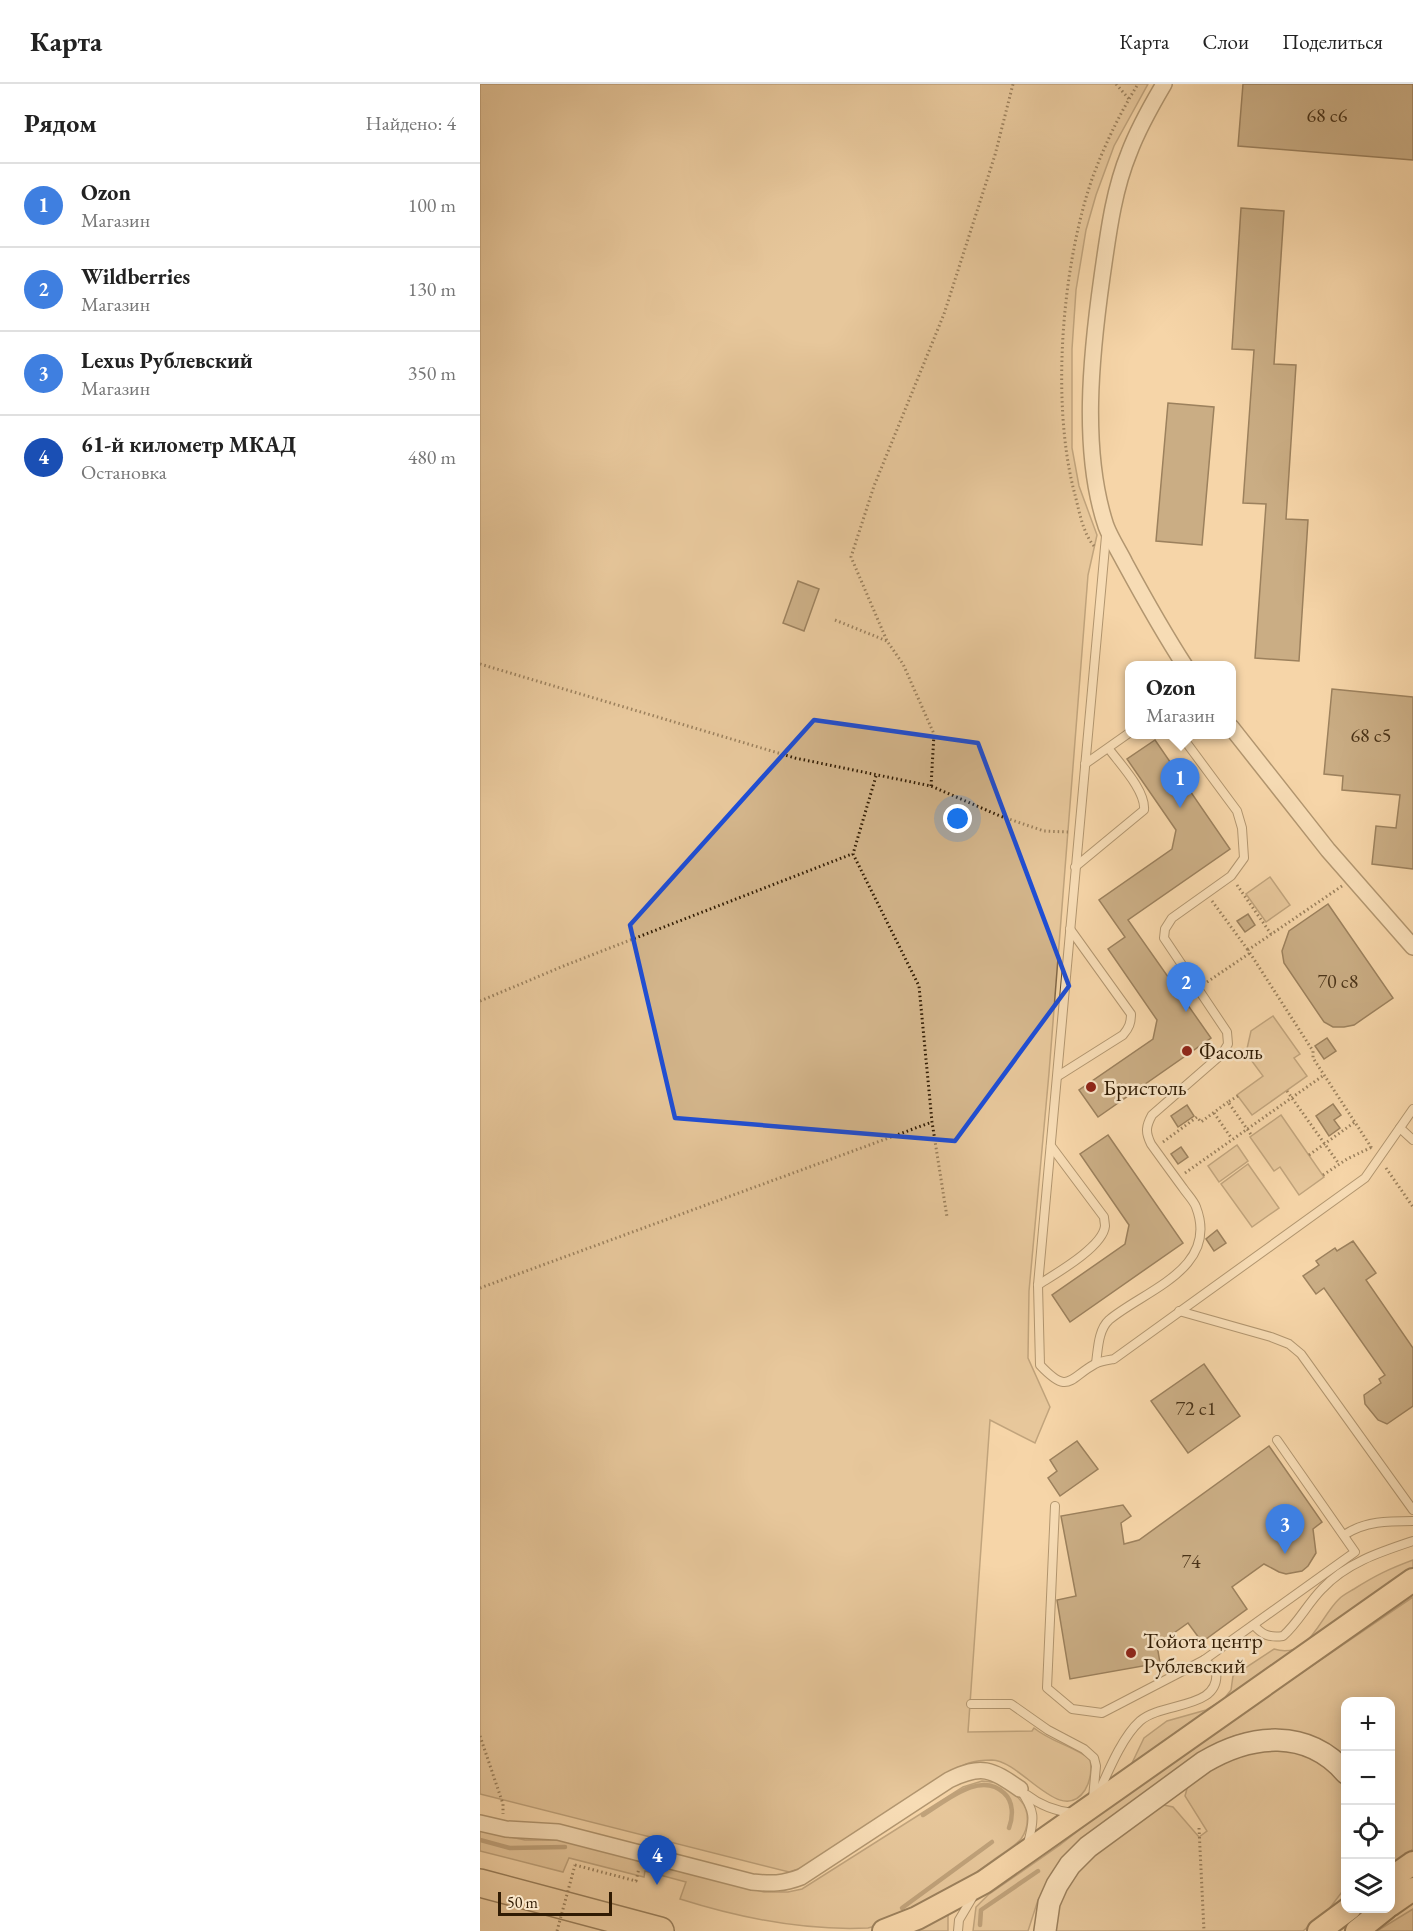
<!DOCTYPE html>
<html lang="ru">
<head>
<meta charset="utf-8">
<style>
  :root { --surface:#fff; --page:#f6f6f6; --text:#222; --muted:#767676; --line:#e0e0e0; --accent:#8f2418 }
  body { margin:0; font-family:"EB Garamond",serif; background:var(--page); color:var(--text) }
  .controls { position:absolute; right:18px; bottom:18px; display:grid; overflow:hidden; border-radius:12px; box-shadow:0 3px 15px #0003 }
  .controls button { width:54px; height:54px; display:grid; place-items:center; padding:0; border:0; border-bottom:2px solid var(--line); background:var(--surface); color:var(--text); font:30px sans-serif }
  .scale { position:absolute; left:18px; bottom:15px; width:114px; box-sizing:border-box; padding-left:6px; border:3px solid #301b03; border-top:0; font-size:16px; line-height:21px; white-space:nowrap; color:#301b03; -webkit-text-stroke:4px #f8e4c6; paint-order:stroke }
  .you { position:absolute; left:478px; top:735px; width:21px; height:21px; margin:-15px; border:4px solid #fff; border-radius:50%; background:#1a73e8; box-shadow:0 0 0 9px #1a73e833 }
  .badge { display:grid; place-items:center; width:39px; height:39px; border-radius:50%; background:var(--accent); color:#fff; font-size:20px; font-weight:700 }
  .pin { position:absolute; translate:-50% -50px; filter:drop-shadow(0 2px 3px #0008) }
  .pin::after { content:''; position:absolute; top:32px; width:21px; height:18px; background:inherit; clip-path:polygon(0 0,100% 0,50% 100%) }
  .popup { position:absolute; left:645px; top:577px; width:111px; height:78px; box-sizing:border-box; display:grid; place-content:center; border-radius:12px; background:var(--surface); filter:drop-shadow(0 2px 4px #0005); font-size:20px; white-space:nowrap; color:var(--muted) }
  .popup b { font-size:22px; color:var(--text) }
  .popup::after { content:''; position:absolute; left:50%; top:100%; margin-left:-12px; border:12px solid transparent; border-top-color:var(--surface) }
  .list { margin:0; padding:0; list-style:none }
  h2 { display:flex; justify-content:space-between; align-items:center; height:78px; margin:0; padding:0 24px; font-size:26px }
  h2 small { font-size:20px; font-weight:400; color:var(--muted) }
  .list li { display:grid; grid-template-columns:39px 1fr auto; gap:18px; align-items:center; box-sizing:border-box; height:84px; padding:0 24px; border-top:2px solid var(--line) }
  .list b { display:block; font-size:22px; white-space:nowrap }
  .list p { margin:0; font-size:20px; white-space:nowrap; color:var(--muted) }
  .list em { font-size:20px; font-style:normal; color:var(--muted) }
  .icon { flex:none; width:33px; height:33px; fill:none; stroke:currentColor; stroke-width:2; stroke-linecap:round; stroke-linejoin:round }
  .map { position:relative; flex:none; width:933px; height:1847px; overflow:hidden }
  header { display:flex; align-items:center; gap:36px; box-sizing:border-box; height:84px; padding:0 30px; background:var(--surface); border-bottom:2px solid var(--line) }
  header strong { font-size:28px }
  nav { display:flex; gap:33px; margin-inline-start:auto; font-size:21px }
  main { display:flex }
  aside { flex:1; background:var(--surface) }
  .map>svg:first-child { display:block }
  .green { fill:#d4b68c; stroke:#826848; stroke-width:1.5 }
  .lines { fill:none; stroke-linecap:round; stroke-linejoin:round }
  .stream { stroke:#7e6544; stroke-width:4.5 }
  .building { fill:#967c59; stroke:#301b03; stroke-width:1.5 }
  .lane-casing { stroke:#614a2c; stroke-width:10 }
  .street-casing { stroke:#614a2c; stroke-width:18 }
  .secondary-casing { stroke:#301b03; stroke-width:24 }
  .primary-casing { stroke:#301b03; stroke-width:26 }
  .highway-casing { stroke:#301b03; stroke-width:30 }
  .path { stroke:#301b03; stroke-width:3; stroke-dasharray:1.5 3; stroke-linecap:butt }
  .lane { stroke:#f8e4c6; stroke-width:8 }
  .street { stroke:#f8e4c6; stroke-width:15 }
  .secondary { stroke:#f8e4c6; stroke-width:21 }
  .primary { stroke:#f5d6a8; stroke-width:22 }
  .highway { stroke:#f5d6a8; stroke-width:27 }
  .path-bridge { stroke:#301b03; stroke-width:3; stroke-dasharray:1.5 3; stroke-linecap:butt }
  .marked { fill:none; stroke:#1d4ed8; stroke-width:4.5; stroke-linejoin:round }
  .poi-dot { fill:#8f2418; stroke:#f8e4c6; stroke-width:2 }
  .labels { text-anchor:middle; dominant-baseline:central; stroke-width:5; stroke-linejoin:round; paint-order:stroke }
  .number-label { font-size:20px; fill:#4a3318 }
  .poi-label { font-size:22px; fill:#301b03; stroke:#f8e4c6; text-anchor:start }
</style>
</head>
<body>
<header>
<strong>Карта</strong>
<nav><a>Карта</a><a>Слои</a><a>Поделиться</a></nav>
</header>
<main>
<aside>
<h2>Рядом<small>Найдено: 4</small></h2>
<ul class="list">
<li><span class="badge" style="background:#3f7fe0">1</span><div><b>Ozon</b><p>Магазин</p></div><em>100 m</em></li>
<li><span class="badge" style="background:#3f7fe0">2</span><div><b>Wildberries</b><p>Магазин</p></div><em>130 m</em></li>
<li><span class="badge" style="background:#3f7fe0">3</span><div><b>Lexus Рублевский</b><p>Магазин</p></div><em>350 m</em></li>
<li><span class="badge" style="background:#1a4fb4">4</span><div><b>61-й километр МКАД</b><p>Остановка</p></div><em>480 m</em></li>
</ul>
</aside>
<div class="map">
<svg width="933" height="1847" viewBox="0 0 933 1847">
  <rect width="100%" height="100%" fill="#f5d6a8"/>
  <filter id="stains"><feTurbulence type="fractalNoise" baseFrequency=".00333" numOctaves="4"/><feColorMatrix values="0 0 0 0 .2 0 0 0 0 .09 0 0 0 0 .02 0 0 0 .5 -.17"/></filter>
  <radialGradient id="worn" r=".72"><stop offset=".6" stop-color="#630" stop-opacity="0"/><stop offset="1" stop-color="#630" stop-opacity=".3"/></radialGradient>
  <!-- green -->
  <g class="green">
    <path d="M 0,0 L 668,0 L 634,62 L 616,111 L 606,146 L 596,206 L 592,265 L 592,364 L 599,402 L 617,451 L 608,491 L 569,989 L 549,1207 L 548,1274 L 570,1323 L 555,1359 L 510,1336 L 488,1648 L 552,1647 L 554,1644 C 571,1658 593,1662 610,1675 C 612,1686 611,1696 605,1706 C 581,1743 542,1677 512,1676 C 505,1676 495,1677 489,1679 C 473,1684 452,1700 438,1710 C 402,1734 366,1757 331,1781 L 309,1788 L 0,1710 Z"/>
    <polygon points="790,793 810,821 786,838 766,810"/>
    <polygon points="793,932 820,970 814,974 827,992 772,1031 757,1011 783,992 766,969 771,947"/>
    <polygon points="801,1031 844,1093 819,1111 800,1083 794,1087 770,1053"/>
    <polygon points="757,1061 768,1077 739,1098 728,1082"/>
    <polygon points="768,1080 799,1124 772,1143 741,1100"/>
    <path d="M 933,1476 L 933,1484 L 822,1568 L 651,1681 L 664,1654 L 687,1637 L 726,1626 L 743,1616 L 751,1606 L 753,1592 L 794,1565 C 829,1576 839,1534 859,1515 C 863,1511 869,1508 874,1505 C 896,1491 909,1485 933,1476 Z"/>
    <path d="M 933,1513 L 933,1765 L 911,1782 L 910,1618 L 866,1618 L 865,1674 C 837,1652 797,1641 761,1650 C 747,1653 735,1661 723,1668 L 576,1786 L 558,1816 L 548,1847 L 493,1847 L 496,1823 L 508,1811 L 580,1761 L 654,1703 Z"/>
    <path d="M 802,1665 L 837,1675 L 865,1702 L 865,1804 L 849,1825 L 823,1847 L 571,1847 C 573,1838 574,1828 577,1820 C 596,1774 642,1748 679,1720 L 693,1723 L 719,1753 L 727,1747 L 705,1712 L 708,1701 L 731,1684 L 765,1668 Z"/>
    <path d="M 502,1697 C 521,1698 529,1703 541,1717 C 550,1727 549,1744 541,1755 C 534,1763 521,1770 512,1777 C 474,1805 435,1834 388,1844 C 325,1847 260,1834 200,1815 L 206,1798 L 165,1787 L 164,1793 L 89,1774 L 83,1788 L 0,1767 L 0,1747 L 45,1756 L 82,1756 L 284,1808 L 308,1808 L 322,1805 L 483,1703 Z"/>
    <polygon points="468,1824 468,1847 430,1847"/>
    <polygon points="933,1825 933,1847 897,1847"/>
  </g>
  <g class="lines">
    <!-- stream -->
    <g class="stream">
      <path d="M 443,1731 C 465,1718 500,1686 524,1709 C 534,1718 533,1733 529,1744"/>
      <polyline points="0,1756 30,1764 85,1763"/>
      <polyline points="422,1824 512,1758"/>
      <polyline points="500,1841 501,1826 558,1787"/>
    </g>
  </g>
  <!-- building -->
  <g class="building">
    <polygon points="763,0 933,0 933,76 758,62"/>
    <polygon points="761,124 804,127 794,280 816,281 806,435 828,436 819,577 775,574 786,420 763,419 774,266 752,265"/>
    <polygon points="688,319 734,323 722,461 676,457"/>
    <polygon points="318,497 339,505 324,547 303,539"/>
    <polygon points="852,605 933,613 933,785 892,780 896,742 916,744 920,711 862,706 863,692 844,690"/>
    <polygon points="675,656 750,765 648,836 731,954 618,1033 599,1006 673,955 677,936 628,865 645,853 619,816 692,765 696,746 647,675"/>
    <polygon points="848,820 913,914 874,941 864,943 853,943 844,938 804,879 802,867 809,847"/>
    <polygon points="768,830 775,841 765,848 757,837"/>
    <polygon points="847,954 856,967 844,975 835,962"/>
    <polygon points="853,1020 861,1031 854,1036 860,1044 849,1052 836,1032"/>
    <polygon points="707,1021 714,1032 698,1043 691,1032"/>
    <polygon points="628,1051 703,1159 590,1238 572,1211 645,1160 649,1141 600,1070"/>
    <polygon points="701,1063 708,1073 698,1080 691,1070"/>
    <polygon points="737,1146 746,1159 734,1167 726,1155"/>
    <polygon points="873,1157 896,1189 886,1196 933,1264 933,1322 907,1340 898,1336 885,1320 884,1311 901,1299 899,1295 905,1291 844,1204 836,1210 823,1192 839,1181 836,1177 855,1164 857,1167"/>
    <polygon points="724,1280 760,1332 708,1369 671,1317"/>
    <polygon points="597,1357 618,1385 580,1412 568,1394 577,1387 570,1376"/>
    <polygon points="789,1362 842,1438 833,1445 836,1469 828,1482 822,1487 806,1490 799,1488 784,1480 752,1503 767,1525 722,1558 708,1539 677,1561 680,1579 590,1595 577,1516 596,1512 581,1432 643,1421 651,1432 641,1439 644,1460 659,1456"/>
  </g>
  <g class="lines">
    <!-- lane casing -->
    <g class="lane-casing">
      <g id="lane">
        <path d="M 626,452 L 558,1201 L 560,1281 C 589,1312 589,1294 615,1280 C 620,1277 628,1276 634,1275 L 885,1094 L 933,1025"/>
        <polyline points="605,680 649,649"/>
        <path d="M 595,783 L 664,726 C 666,707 640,680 629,665"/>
        <path d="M 578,992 L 643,951 C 649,944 651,939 651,930 L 590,845"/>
        <polyline points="920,1044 933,1056"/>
        <path d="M 558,1201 C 575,1190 623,1163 625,1142 C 625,1141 624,1134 624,1133 L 571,1062"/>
        <polyline points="699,1227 791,1253 809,1260 821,1270 933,1426"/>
        <path d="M 616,1279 C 618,1266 618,1246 629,1236 C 663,1207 740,1185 716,1123 C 714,1117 707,1110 703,1104 C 692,1089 681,1074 671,1060 C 665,1048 666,1042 672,1031 L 742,970 L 748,960 L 747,948 L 684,854 L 685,845 L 692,834 L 751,792 L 764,774 L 762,744 L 757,727 L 700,650"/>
        <polyline points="575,1422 567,1604 592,1625 622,1629 724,1576 875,1468 797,1356"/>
        <path d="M 864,1451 C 885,1437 908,1437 933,1437"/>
        <path d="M 774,1541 C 782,1551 790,1554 803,1552 C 818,1539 828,1519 842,1505 C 866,1479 900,1468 933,1457"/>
        <polyline points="491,1620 531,1620 568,1646 604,1665 614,1674 616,1682 613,1714"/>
        <path d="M 540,1705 C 555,1727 555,1734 548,1759"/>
        <path d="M 618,1710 C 628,1688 642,1653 660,1637 C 683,1617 742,1626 736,1586 L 724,1576"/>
        <path d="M 547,1711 C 561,1722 575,1727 593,1729"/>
        <polyline points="478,1847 479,1836 492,1814"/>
      </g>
    </g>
    <!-- street casing -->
    <g class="street-casing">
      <g id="street">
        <path d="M 684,0 C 671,22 658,45 649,69 C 633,108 628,152 622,193 C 611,271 601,367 626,442 C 631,455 639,467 645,479 C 664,514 683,548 705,582"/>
        <polyline points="751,643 848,766 933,863"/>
        <path d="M 0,1739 L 26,1745 L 78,1748 L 272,1798 C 291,1800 303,1800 321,1793 L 469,1696 C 502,1680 511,1685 540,1705"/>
      </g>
    </g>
    <!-- secondary casing -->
    <g class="secondary-casing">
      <path id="secondary" d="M 565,1847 L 569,1819 L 577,1801 L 590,1781 L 608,1763 L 724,1678 C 771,1650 827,1644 866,1689"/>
    </g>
    <!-- primary casing -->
    <g class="primary-casing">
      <g id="primary">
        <polyline points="910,1795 933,1779"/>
        <polyline points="910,1821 933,1805"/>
        <polyline points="404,1847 437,1834 504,1798 933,1496"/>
        <polyline points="839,1847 870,1824"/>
        <polyline points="877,1847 906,1824"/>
      </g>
    </g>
    <!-- highway casing -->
    <g class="highway-casing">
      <polyline id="highway" points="0,1799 180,1847"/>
    </g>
    <!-- path -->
    <g class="path">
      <polyline points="636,0 649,15"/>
      <path d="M 614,462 C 602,448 599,425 594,407 C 571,317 582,182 612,95 C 624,62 640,29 658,0"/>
      <polyline points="355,536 407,557"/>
      <polyline points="0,580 315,674 451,702 520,732 564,747 588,748"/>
      <polyline points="396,692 373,770 439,902 452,1038 467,1133"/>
      <polyline points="451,702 454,650 423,580 407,557 371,473 394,402 464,230 515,71 533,0"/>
      <polyline points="757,801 791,850"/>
      <polyline points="862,802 768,866 833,967 833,974 893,1066"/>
      <polyline points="732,817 768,866"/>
      <polyline points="727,898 770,869"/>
      <polyline points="0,917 86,881 372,770"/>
      <polyline points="807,1007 859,1080"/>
      <polyline points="758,1012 748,1018 772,1052"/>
      <polyline points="734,1029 752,1055"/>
      <polyline points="683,1058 717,1033 721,1038 748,1018"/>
      <polyline points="829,1071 875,1038"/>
      <polyline points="906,1084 933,1123"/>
      <polyline points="705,1089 844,991"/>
      <polyline points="843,1091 867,1075 892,1063"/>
      <polyline points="0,1204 452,1038"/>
      <polyline points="0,1652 23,1720 23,1730"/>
      <polyline points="719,1744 724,1847"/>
      <polyline points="95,1781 156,1797 159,1784"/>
    </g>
    <!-- lane -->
    <use href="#lane" class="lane"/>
    <!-- street -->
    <use href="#street" class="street"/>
    <!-- secondary -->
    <use href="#secondary" class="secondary"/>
    <!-- primary -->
    <use href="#primary" class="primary"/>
    <!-- highway -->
    <use href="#highway" class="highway"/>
    <!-- path-bridge -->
    <polyline class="path-bridge" points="77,1847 95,1781"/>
  </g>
  <!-- marked area -->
  <path d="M0 0H933V1847H0ZM 334,636 L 498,659 L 589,902 L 475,1057 L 195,1034 L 150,841 Z" fill="#f5d6a8" fill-opacity=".55" fill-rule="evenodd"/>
  <path class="marked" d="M 334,636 L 498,659 L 589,902 L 475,1057 L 195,1034 L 150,841 Z"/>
  <!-- markers -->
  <g class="poi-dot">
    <circle cx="707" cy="967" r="6"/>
    <circle cx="611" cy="1003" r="6"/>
    <circle cx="651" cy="1569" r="6"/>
  </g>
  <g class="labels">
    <!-- number labels -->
    <g class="number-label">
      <text x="847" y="31">68 с6</text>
      <text x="891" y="651">68 с5</text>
      <text x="858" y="897">70 с8</text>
      <text x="716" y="1324">72 с1</text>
      <text x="711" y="1477">74</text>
    </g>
    <!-- poi labels -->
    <g class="poi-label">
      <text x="719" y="967">Фасоль</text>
      <text x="623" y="1003">Бристоль</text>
      <text x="663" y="1556">Тойота центр<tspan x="663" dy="25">Рублевский</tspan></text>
    </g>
  </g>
  <rect width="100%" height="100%" filter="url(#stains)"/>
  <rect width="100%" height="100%" fill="url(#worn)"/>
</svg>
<div class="controls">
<button>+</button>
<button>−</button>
<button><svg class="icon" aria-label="locate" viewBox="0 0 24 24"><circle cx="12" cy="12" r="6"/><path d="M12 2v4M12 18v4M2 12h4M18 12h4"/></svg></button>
<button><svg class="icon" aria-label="layers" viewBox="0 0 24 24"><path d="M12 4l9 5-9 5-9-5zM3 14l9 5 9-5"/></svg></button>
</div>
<div class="scale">50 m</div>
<div class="you"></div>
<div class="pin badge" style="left:700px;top:724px;background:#3f7fe0">1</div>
<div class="popup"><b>Ozon</b>Магазин</div>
<div class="pin badge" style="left:706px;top:928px;background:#3f7fe0">2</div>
<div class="pin badge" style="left:805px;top:1470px;background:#3f7fe0">3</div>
<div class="pin badge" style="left:177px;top:1801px;background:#1a4fb4">4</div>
</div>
</main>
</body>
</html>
